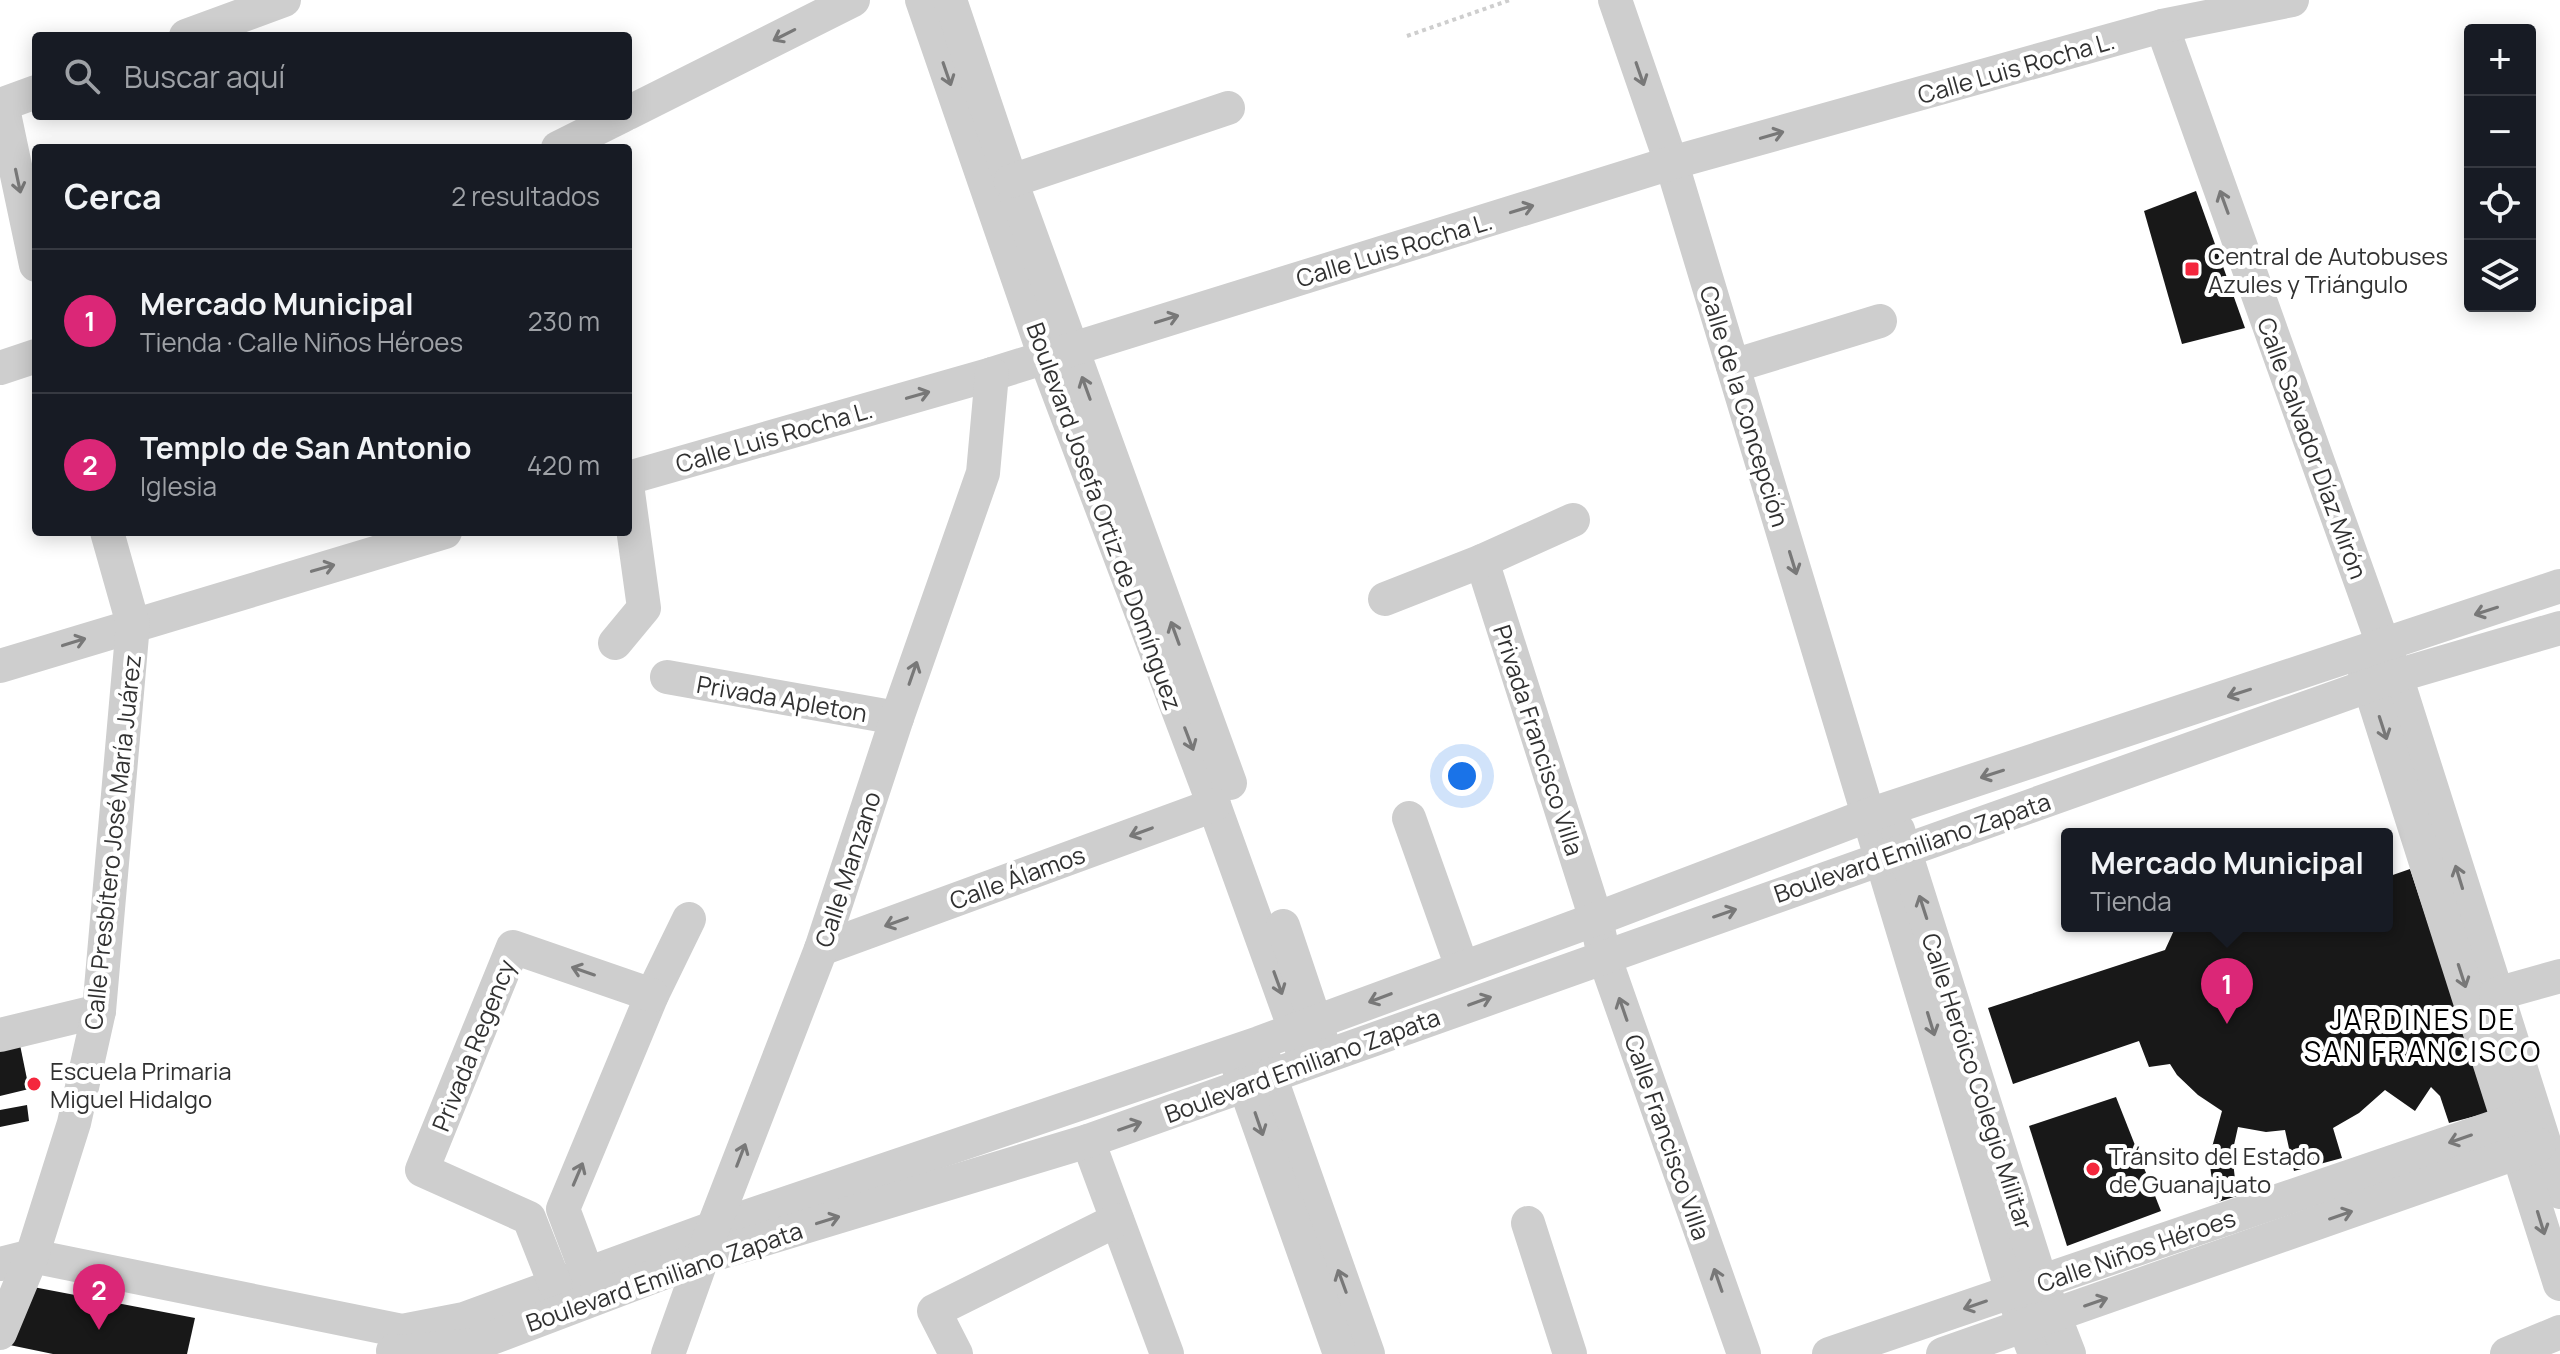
<!DOCTYPE html>
<html lang="es">
<head>
<meta charset="utf-8">
<style>
  :root { --surface:#171b24; --page:#20242c; --text:#f1f3f6; --muted:#9ea1a6; --line:#363941; --accent:#db2777 }
  body { margin:0; font-family:Manrope,sans-serif; background:var(--page); color:var(--text) }
  .controls { position:absolute; right:24px; top:24px; display:grid; overflow:hidden; border-radius:8px; box-shadow:0 4px 20px #0003 }
  .controls button { width:72px; height:72px; display:grid; place-items:center; padding:0; border:0; border-bottom:2px solid var(--line); background:var(--surface); color:var(--text); font:40px sans-serif }
  .you { position:absolute; left:1462px; top:776px; width:28px; height:28px; margin:-20px; border:6px solid #fff; border-radius:50%; background:#1a73e8; box-shadow:0 0 0 12px #1a73e833 }
  .badge { display:grid; place-items:center; width:52px; height:52px; border-radius:50%; background:var(--accent); color:#fff; font-size:26px; font-weight:700 }
  .pin { position:absolute; translate:-50% -66px; filter:drop-shadow(0 2px 4px #0008) }
  .pin::after { content:''; position:absolute; top:42px; width:28px; height:24px; background:inherit; clip-path:polygon(0 0,100% 0,50% 100%) }
  .popup { position:absolute; left:2061px; top:828px; width:332px; height:104px; box-sizing:border-box; display:grid; place-content:center; border-radius:8px; background:var(--surface); filter:drop-shadow(0 2px 6px #0005); font-size:26px; white-space:nowrap; color:var(--muted) }
  .popup b { font-size:30px; color:var(--text) }
  .popup::after { content:''; position:absolute; left:50%; top:100%; margin-left:-16px; border:16px solid transparent; border-top-color:var(--surface) }
  .list { margin:0; padding:0; list-style:none }
  h2 { display:flex; justify-content:space-between; align-items:center; height:104px; margin:0; padding:0 32px; font-size:34px }
  h2 small { font-size:26px; font-weight:400; color:var(--muted) }
  .list li { display:grid; grid-template-columns:52px 1fr auto; gap:24px; align-items:center; box-sizing:border-box; height:144px; padding:0 32px; border-top:2px solid var(--line) }
  .list b { display:block; font-size:30px; white-space:nowrap }
  .list p { margin:0; font-size:26px; white-space:nowrap; color:var(--muted) }
  .list em { font-size:26px; font-style:normal; color:var(--muted) }
  .icon { flex:none; width:44px; height:44px; fill:none; stroke:currentColor; stroke-width:2; stroke-linecap:round; stroke-linejoin:round }
  .map { position:relative; flex:none; width:2560px; height:1354px; overflow:hidden }
  .search { position:absolute; background:var(--surface); box-shadow:0 4px 20px #0003; left:32px; top:32px; width:600px; height:88px; display:flex; align-items:center; gap:20px; box-sizing:border-box; padding:0 28px; border-radius:8px; color:var(--muted); font-size:30px }
  .panel { position:absolute; background:var(--surface); box-shadow:0 4px 20px #0003; left:32px; top:144px; width:600px; height:392px; border-radius:8px }
  .map>svg:first-child { display:block }
  .building { fill:#181818 }
  .lines { fill:none; stroke-linecap:round; stroke-linejoin:round }
  .path { stroke:#cecece; stroke-width:4; stroke-dasharray:4 4; stroke-linecap:butt }
  .minor { stroke:#cecece; stroke-width:34 }
  .oneway { stroke:#787878 }
  .poi-dot { fill:#f4273d; stroke:#fff; stroke-width:3 }
  .labels { text-anchor:middle; dominant-baseline:central; stroke-width:8; stroke-linejoin:round; paint-order:stroke }
  .street-label { font-size:24px; fill:#313131; stroke:#fff }
  .poi-label { font-size:24px; fill:#313131; stroke:#fff; text-anchor:start }
  .quarter-label { font-size:28px; letter-spacing:2px; fill:#000; stroke:#fff }
</style>
</head>
<body>
<div class="map">
<svg width="2560" height="1354" viewBox="0 0 2560 1354">
  <rect width="100%" height="100%" fill="#fff"/>
  <!-- building -->
  <g class="building">
    <polygon points="2196,191 2245,328 2182,344 2144,211"/>
    <polygon points="2410,869 2491,1112 2449,1123 2440,1096 2431,1087 2415,1111 2385,1090 2359,1113 2333,1128 2342,1158 2294,1171 2285,1130 2266,1132 2238,1127 2234,1145 2233,1162 2237,1196 2215,1203 2209,1158 2222,1111 2198,1095 2177,1075 2170,1064 2149,1067 2139,1041 2013,1084 1988,1008 2165,950 2176,926 2387,926 2387,877"/>
    <polygon points="18,1035 29,1089 0,1096 0,1040"/>
    <polygon points="2116,1097 2161,1211 2067,1246 2029,1126"/>
    <polygon points="27,1105 29,1121 0,1127 0,1110"/>
    <polygon points="28,1286 195,1318 187,1354 53,1354 0,1343"/>
  </g>
  <g class="lines">
    <!-- path -->
    <polyline class="path" points="1407,36 1510,0"/>
    <!-- minor -->
    <g class="minor">
      <polyline points="922,0 1045,357 1214,805 1302,1049"/>
      <polyline points="950,0 1011,181 1230,783"/>
      <polyline points="1615,0 1674,171 2012,1292 2035,1354"/>
      <polyline points="2162,26 2383,644 2396,676 2560,1192"/>
      <polyline points="186,36 284,0"/>
      <polyline points="2,104 36,265"/>
      <polyline points="0,105 36,92"/>
      <polyline points="628,113 853,0"/>
      <polyline points="558,148 622,116"/>
      <polyline points="1011,181 1228,108"/>
      <polyline points="1733,366 1880,321"/>
      <polyline points="0,368 36,356"/>
      <polyline points="628,478 992,374 1671,163 2162,26 2292,0"/>
      <polyline points="1482,561 1596,919 1604,956 1744,1354"/>
      <polyline points="1385,599 1482,561 1573,520"/>
      <polyline points="615,643 644,608 628,492"/>
      <polyline points="2363,665 2560,1284"/>
      <polyline points="0,666 445,532"/>
      <polyline points="667,677 897,718"/>
      <polyline points="1409,818 1462,967"/>
      <polyline points="1898,830 2041,1282 2069,1354"/>
      <polyline points="1283,926 1321,1039"/>
      <polyline points="821,949 1214,805"/>
      <polyline points="2496,994 2560,976"/>
      <polyline points="0,1035 99,1011"/>
      <polyline points="1263,1056 1368,1354"/>
      <polyline points="1238,1066 1340,1354"/>
      <polyline points="1088,1141 1167,1354"/>
      <polyline points="1528,1223 1570,1354"/>
      <polyline points="0,1264 32,1256 402,1331 464,1319 713,1228 1259,1043 1596,919 1869,815 2560,586"/>
      <polyline points="587,1273 563,1209 652,995 689,919"/>
      <polyline points="555,1284 529,1218 422,1170 513,947 652,995"/>
      <polyline points="0,1333 32,1256 74,1123 99,1011 133,624 107,532"/>
      <polyline points="393,1351 400,1352 473,1345 702,1258 1088,1141 2396,676 2560,628"/>
      <polyline points="668,1354 713,1228 821,949 897,718 983,473 992,374"/>
      <polyline points="956,1354 934,1311 1117,1220"/>
      <polyline points="1829,1354 2533,1114"/>
      <polyline points="1943,1354 2539,1145"/>
      <polyline points="2507,1354 2560,1332"/>
    </g>
  </g>
  <!-- one-way arrows -->
  <defs><path id="oneway-shaft" d="M-6 0H5M1.5-3L5.5 0L1.5 3" fill="none" stroke-width="1.6" stroke-linecap="round" stroke-linejoin="round" transform="scale(2)"/></defs>
  <g class="oneway">
    <use href="#oneway-shaft" transform="translate(784 35) rotate(153)"/>
    <use href="#oneway-shaft" transform="translate(947 74) rotate(71)"/>
    <use href="#oneway-shaft" transform="translate(1640 74) rotate(71)"/>
    <use href="#oneway-shaft" transform="translate(1772 135) rotate(-16)"/>
    <use href="#oneway-shaft" transform="translate(18 181) rotate(78)"/>
    <use href="#oneway-shaft" transform="translate(2224 202) rotate(-110)"/>
    <use href="#oneway-shaft" transform="translate(1522 209) rotate(-17)"/>
    <use href="#oneway-shaft" transform="translate(1167 319) rotate(-17)"/>
    <use href="#oneway-shaft" transform="translate(1086 388) rotate(-110)"/>
    <use href="#oneway-shaft" transform="translate(918 395) rotate(-16)"/>
    <use href="#oneway-shaft" transform="translate(1793 563) rotate(73)"/>
    <use href="#oneway-shaft" transform="translate(323 568) rotate(-16)"/>
    <use href="#oneway-shaft" transform="translate(2486 611) rotate(162)"/>
    <use href="#oneway-shaft" transform="translate(1175 633) rotate(-110)"/>
    <use href="#oneway-shaft" transform="translate(74 642) rotate(-17)"/>
    <use href="#oneway-shaft" transform="translate(913 673) rotate(-71)"/>
    <use href="#oneway-shaft" transform="translate(2239 693) rotate(162)"/>
    <use href="#oneway-shaft" transform="translate(2383 728) rotate(72)"/>
    <use href="#oneway-shaft" transform="translate(1189 739) rotate(69)"/>
    <use href="#oneway-shaft" transform="translate(1992 774) rotate(162)"/>
    <use href="#oneway-shaft" transform="translate(1141 832) rotate(160)"/>
    <use href="#oneway-shaft" transform="translate(2459 877) rotate(-107)"/>
    <use href="#oneway-shaft" transform="translate(1923 907) rotate(-108)"/>
    <use href="#oneway-shaft" transform="translate(1725 913) rotate(-19)"/>
    <use href="#oneway-shaft" transform="translate(896 922) rotate(160)"/>
    <use href="#oneway-shaft" transform="translate(583 971) rotate(-161)"/>
    <use href="#oneway-shaft" transform="translate(2462 976) rotate(72)"/>
    <use href="#oneway-shaft" transform="translate(1278 983) rotate(70)"/>
    <use href="#oneway-shaft" transform="translate(1380 998) rotate(159)"/>
    <use href="#oneway-shaft" transform="translate(1480 1001) rotate(-20)"/>
    <use href="#oneway-shaft" transform="translate(1623 1009) rotate(-109)"/>
    <use href="#oneway-shaft" transform="translate(1931 1024) rotate(73)"/>
    <use href="#oneway-shaft" transform="translate(1259 1124) rotate(71)"/>
    <use href="#oneway-shaft" transform="translate(1130 1126) rotate(-19)"/>
    <use href="#oneway-shaft" transform="translate(2460 1139) rotate(161)"/>
    <use href="#oneway-shaft" transform="translate(741 1155) rotate(-69)"/>
    <use href="#oneway-shaft" transform="translate(578 1174) rotate(-67)"/>
    <use href="#oneway-shaft" transform="translate(2341 1215) rotate(-19)"/>
    <use href="#oneway-shaft" transform="translate(828 1220) rotate(-17)"/>
    <use href="#oneway-shaft" transform="translate(2541 1223) rotate(73)"/>
    <use href="#oneway-shaft" transform="translate(1718 1280) rotate(-109)"/>
    <use href="#oneway-shaft" transform="translate(1342 1281) rotate(-110)"/>
    <use href="#oneway-shaft" transform="translate(2096 1302) rotate(-19)"/>
    <use href="#oneway-shaft" transform="translate(1975 1305) rotate(161)"/>
  </g>
  <!-- markers -->
  <g class="poi-dot">
    <rect x="2184" y="261" width="16" height="16" rx="4"/>
    <circle cx="34" cy="1084" r="8"/>
    <circle cx="2093" cy="1169" r="8"/>
  </g>
  <g class="labels">
    <!-- street labels -->
    <g class="street-label">
      <text transform="translate(2016 67) rotate(-16)">Calle Luis Rocha L.</text>
      <text transform="translate(1394 249) rotate(-17)">Calle Luis Rocha L.</text>
      <text transform="translate(1745 406) rotate(73)">Calle de la Concepción</text>
      <text transform="translate(774 436) rotate(-16)">Calle Luis Rocha L.</text>
      <text transform="translate(2313 448) rotate(70)">Calle Salvador Díaz Mirón</text>
      <text transform="translate(1105 516) rotate(70)">Boulevard Josefa Ortiz de Domínguez</text>
      <text transform="translate(782 698) rotate(10)">Privada Apleton</text>
      <text transform="translate(1539 740) rotate(72)">Privada Francisco Villa</text>
      <text transform="translate(112 842) rotate(-84)">Calle Presbítero José María Juárez</text>
      <text transform="translate(1912 847) rotate(-19)">Boulevard Emiliano Zapata</text>
      <text transform="translate(847 869) rotate(-72)">Calle Manzano</text>
      <text transform="translate(1017 877) rotate(-20)">Calle Álamos</text>
      <text transform="translate(473 1045) rotate(-68)">Privada Regency</text>
      <text transform="translate(1302 1065) rotate(-20)">Boulevard Emiliano Zapata</text>
      <text transform="translate(1978 1081) rotate(72)">Calle Heróico Colegio Militar</text>
      <text transform="translate(1668 1137) rotate(71)">Calle Francisco Villa</text>
      <text transform="translate(2136 1250) rotate(-19)">Calle Niños Héroes</text>
      <text transform="translate(664 1276) rotate(-19)">Boulevard Emiliano Zapata</text>
    </g>
    <!-- poi labels -->
    <g class="poi-label">
      <text x="2208" y="255">Central de Autobuses<tspan x="2208" dy="28">Azules y Triángulo</tspan></text>
      <text x="50" y="1070">Escuela Primaria<tspan x="50" dy="28">Miguel Hidalgo</tspan></text>
      <text x="2109" y="1155">Tránsito del Estado<tspan x="2109" dy="28">de Guanajuato</tspan></text>
    </g>
    <!-- quarter labels -->
    <g class="quarter-label">
      <text x="2423" y="1019">JARDINES DE<tspan x="2423" dy="32">SAN FRANCISCO</tspan></text>
    </g>
  </g>
</svg>
<div class="controls">
<button>+</button>
<button>−</button>
<button><svg class="icon" aria-label="locate" viewBox="0 0 24 24"><circle cx="12" cy="12" r="6"/><path d="M12 2v4M12 18v4M2 12h4M18 12h4"/></svg></button>
<button><svg class="icon" aria-label="layers" viewBox="0 0 24 24"><path d="M12 4l9 5-9 5-9-5zM3 14l9 5 9-5"/></svg></button>
</div>
<div class="you"></div>
<div class="pin badge" style="left:2227px;top:1024px">1</div>
<div class="popup"><b>Mercado Municipal</b>Tienda</div>
<div class="pin badge" style="left:99px;top:1330px">2</div>
<div class="search"><svg class="icon" aria-label="search" viewBox="0 0 24 24"><circle cx="10" cy="10" r="6"/><path d="M15 15l6 6"/></svg>Buscar aquí</div>
<section class="panel">
<h2>Cerca<small>2 resultados</small></h2>
<ul class="list">
<li><span class="badge">1</span><div><b>Mercado Municipal</b><p>Tienda · Calle Niños Héroes</p></div><em>230 m</em></li>
<li><span class="badge">2</span><div><b>Templo de San Antonio</b><p>Iglesia</p></div><em>420 m</em></li>
</ul>
</section>
</div>
</body>
</html>
